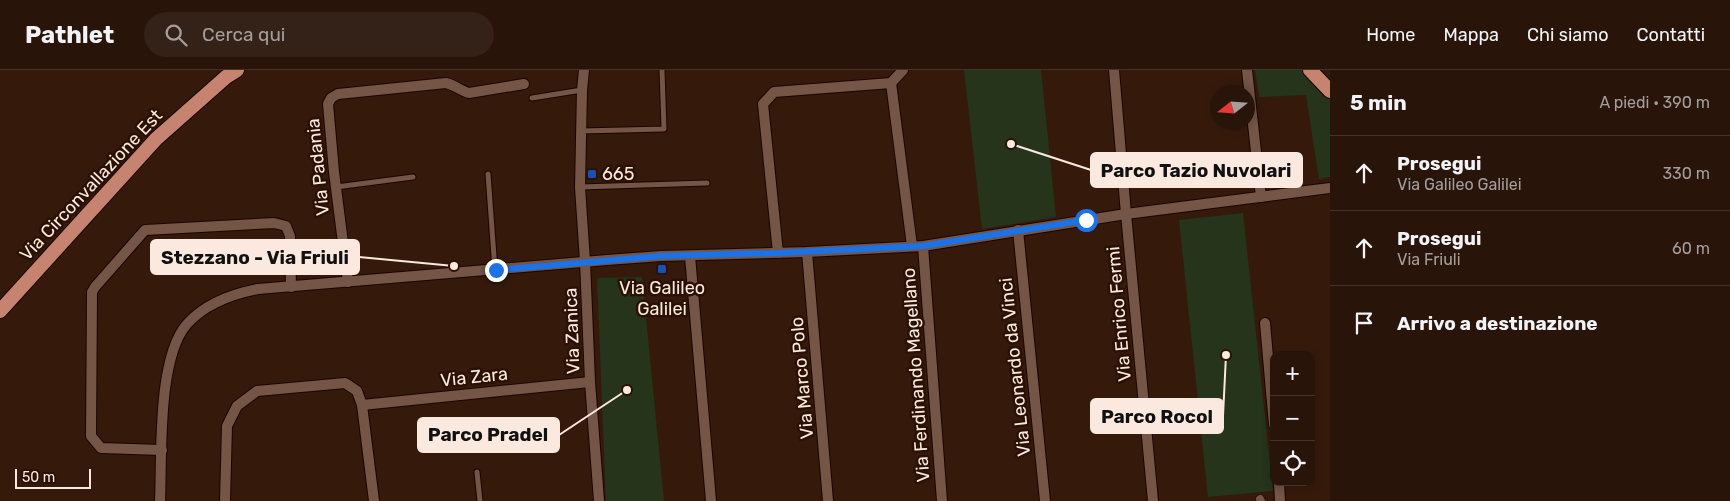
<!DOCTYPE html>
<html lang="it">
<head>
<meta charset="utf-8">
<style>
  :root { --surface:#281409; --page:#342117; --text:#f1f3f6; --muted:#a59e9c; --line:#44332a }
  body { margin:0; font-family:Rubik,sans-serif; background:var(--page); color:var(--text) }
  .controls { position:absolute; right:15px; bottom:15px; display:grid; overflow:hidden; border-radius:10px; box-shadow:0 2px 8px #0003 }
  .controls button { width:45px; height:45px; display:grid; place-items:center; padding:0; border:0; border-bottom:1px solid var(--line); background:var(--surface); color:var(--text); font:25px sans-serif }
  .compass { position:absolute; left:1210px; top:15px; width:45px; height:45px; border-radius:50%; background:var(--surface); box-shadow:0 2px 8px #0003; rotate:253deg }
  .scale { position:absolute; left:15px; bottom:12px; width:76px; box-sizing:border-box; padding-left:5px; border:2px solid #fbe9df; border-top:0; font-size:14px; line-height:18px; white-space:nowrap; color:#fbe9df; -webkit-text-stroke:4px #2a1104; paint-order:stroke }
  .stop { position:absolute; width:15px; height:15px; margin:-11px; border:4px solid #1a73e8; border-radius:50%; background:#fff }
  .stop.end { background:#1a73e8; border-color:#fff; box-shadow:0 1px 5px #0008 }
  .list { margin:0; padding:0; list-style:none }
  h2 { display:flex; justify-content:space-between; align-items:center; height:65px; margin:0; padding:0 20px; font-size:21px }
  h2 small { font-size:16px; font-weight:400; color:var(--muted) }
  .list li { display:grid; grid-template-columns:32px 1fr auto; gap:15px; align-items:center; box-sizing:border-box; height:75px; padding:0 20px; border-top:1px solid var(--line) }
  .list b { display:block; font-size:19px; white-space:nowrap }
  .list p { margin:0; font-size:16px; white-space:nowrap; color:var(--muted) }
  .list em { font-size:16px; font-style:normal; color:var(--muted) }
  .icon { flex:none; width:28px; height:28px; fill:none; stroke:currentColor; stroke-width:2; stroke-linecap:round; stroke-linejoin:round }
  .map { position:relative; flex:none; width:1330px; height:431px; overflow:hidden }
  header { display:flex; align-items:center; gap:30px; box-sizing:border-box; height:70px; padding:0 25px; background:var(--surface); border-bottom:1px solid var(--line) }
  header strong { font-size:24px }
  nav { display:flex; gap:28px; margin-inline-start:auto; font-size:18px }
  .search { width:350px; height:45px; background:var(--page); display:flex; align-items:center; gap:12px; box-sizing:border-box; padding:0 18px; border-radius:28px; color:var(--muted); font-size:19px }
  main { display:flex }
  aside { flex:1; background:var(--surface) }
  .map>svg:first-child { display:block }
  .green { fill:#25341b }
  .lines { fill:none; stroke-linecap:round; stroke-linejoin:round }
  .service-casing { stroke:#1b0400; stroke-width:7 }
  .pedestrian-casing { stroke:#1b0400; stroke-width:9 }
  .minor-casing { stroke:#1b0400; stroke-width:12 }
  .primary-casing { stroke:#1b0400; stroke-width:16 }
  .service { stroke:#745546; stroke-width:5 }
  .pedestrian { stroke:#745546; stroke-width:8 }
  .minor { stroke:#745546; stroke-width:10 }
  .primary { stroke:#c6836f; stroke-width:14 }
  .route { stroke:#1a73e8; stroke-width:6 }
  .transit-dot { fill:#1a4fb4; stroke:#2a1104; stroke-width:2 }
  .labels { text-anchor:middle; dominant-baseline:central; stroke-width:5; stroke-linejoin:round; paint-order:stroke }
  .street-label { font-size:18px; fill:#fbe9df; stroke:#2a1104 }
  .poi-label { font-size:18px; fill:#fbe9df; stroke:#2a1104; text-anchor:start }
  .leader { fill:none; stroke:#fbe9df; stroke-width:2 }
  .callout-dot { fill:#fbe9df; stroke:#2a1104; stroke-width:2 }
  .callout { fill:#fbe9df; stroke:#fbe9df; stroke-width:2 }
  .callout-label { font-size:19px; text-anchor:middle; font-weight:bold; fill:#111 }
</style>
</head>
<body>
<header>
<strong>Pathlet</strong>
<div class="search"><svg class="icon" aria-label="search" viewBox="0 0 24 24"><circle cx="10" cy="10" r="6"/><path d="M15 15l6 6"/></svg>Cerca qui</div>
<nav><a>Home</a><a>Mappa</a><a>Chi siamo</a><a>Contatti</a></nav>
</header>
<main>
<div class="map">
<svg width="1330" height="431" viewBox="0 0 1330 431">
  <rect width="100%" height="100%" fill="#351a0c"/>
  <!-- green -->
  <g class="green">
    <polygon points="964,0 1041,0 1056,147 982,159"/>
    <polygon points="1255,0 1303,0 1330,27 1330,107 1319,109 1306,25 1259,27"/>
    <polygon points="1243,143 1273,421 1208,427 1179,150"/>
    <polygon points="642,207 664,431 606,431 597,208"/>
  </g>
  <g class="lines">
    <!-- service casing -->
    <g class="service-casing">
      <g id="service">
        <polyline points="532,28 582,20"/>
        <polyline points="581,61 664,59 662,0"/>
        <polyline points="488,104 495,200"/>
        <polyline points="336,117 413,107"/>
        <polyline points="580,117 707,113"/>
        <polyline points="477,402 480,431"/>
      </g>
    </g>
    <!-- pedestrian casing -->
    <g class="pedestrian-casing">
      <polyline id="pedestrian" points="1260,429 1261,431"/>
    </g>
    <!-- minor casing -->
    <g class="minor-casing">
      <g id="minor">
        <polyline points="584,0 582,20 580,117 585,191 590,312 599,431"/>
        <polyline points="1114,0 1126,144 1153,431"/>
        <polyline points="1247,0 1261,127"/>
        <polyline points="891,13 912,176"/>
        <polyline points="1018,160 1045,431"/>
        <polyline points="923,176 942,431"/>
        <polyline points="807,182 828,431"/>
        <polyline points="778,183 763,34 774,22 891,13 903,0"/>
        <polyline points="690,186 711,431"/>
        <path d="M 348,212 L 334,102 L 328,34 L 331,28 L 338,24 L 446,13 C 455,15 461,21 469,23 L 524,14"/>
        <polyline points="1265,253 1274,355"/>
        <polyline points="362,335 590,312"/>
        <polyline points="162,380 101,378 91,366 92,222 95,217 145,160 274,153 286,156 290,166 291,217"/>
        <polyline points="1279,412 1280,431"/>
        <path d="M 160,431 C 162,386 157,288 187,254 C 205,234 232,224 258,219 L 607,190 L 661,186 L 807,182 L 923,176 L 1126,144 L 1330,118"/>
        <polyline points="225,431 227,356 237,336 257,321 345,313 357,321 362,335 374,431"/>
      </g>
    </g>
    <!-- primary casing -->
    <g class="primary-casing">
      <g id="primary">
        <polyline points="1310,0 1330,21"/>
        <polyline points="0,241 156,69 226,7 237,0"/>
      </g>
    </g>
    <!-- service -->
    <use href="#service" class="service"/>
    <!-- pedestrian -->
    <use href="#pedestrian" class="pedestrian"/>
    <!-- minor -->
    <use href="#minor" class="minor"/>
    <!-- primary -->
    <use href="#primary" class="primary"/>
  </g>
  <g class="lines">
    <!-- route -->
    <polyline class="route" points="496,200 661,186 778,183 923,176 1086,150"/>
  </g>
  <!-- markers -->
  <g class="transit-dot">
    <rect x="587" y="99" width="10" height="10" rx="2.5"/>
    <rect x="657" y="194" width="10" height="10" rx="2.5"/>
  </g>
  <g class="labels">
    <!-- street labels -->
    <g class="street-label">
      <text transform="translate(318 97) rotate(-96)">Via Padania</text>
      <text transform="translate(91 115) rotate(-47)">Via Circonvallazione Est</text>
      <text transform="translate(1119 244) rotate(-95)">Via Enrico Fermi</text>
      <text transform="translate(572 261) rotate(-92)">Via Zanica</text>
      <text transform="translate(1015 297) rotate(-96)">Via Leonardo da Vinci</text>
      <text transform="translate(916 305) rotate(-94)">Via Ferdinando Magellano</text>
      <text transform="translate(474 307) rotate(-6)">Via Zara</text>
      <text transform="translate(802 308) rotate(-95)">Via Marco Polo</text>
    </g>
    <!-- poi labels -->
    <g class="poi-label">
      <text x="602" y="104">665</text>
      <text x="662" y="218" text-anchor="middle">Via Galileo<tspan x="662" dy="21">Galilei</tspan></text>
    </g>
  </g>
  <!-- callouts -->
  <path class="leader" d="M1011 74L1091 100M454 196L359 187M1226 285L1223 346M627 320L559 365"/>
  <g class="callout-dot">
    <circle cx="1011" cy="74" r="5"/>
    <circle cx="454" cy="196" r="5"/>
    <circle cx="1226" cy="285" r="5"/>
    <circle cx="627" cy="320" r="5"/>
  </g>
  <g class="callout">
    <rect x="1091" y="83" width="211" height="34" rx="5"/>
    <rect x="151" y="170" width="208" height="34" rx="5"/>
    <rect x="1091" y="329" width="132" height="34" rx="5"/>
    <rect x="418" y="348" width="141" height="34" rx="5"/>
  </g>
  <g class="callout-label">
    <text x="1196" y="107">Parco Tazio Nuvolari</text>
    <text x="255" y="194">Stezzano - Via Friuli</text>
    <text x="1157" y="353">Parco Rocol</text>
    <text x="488" y="371">Parco Pradel</text>
  </g>
</svg>
<div class="controls">
<button>+</button>
<button>−</button>
<button><svg class="icon" aria-label="locate" viewBox="0 0 24 24"><circle cx="12" cy="12" r="6"/><path d="M12 2v4M12 18v4M2 12h4M18 12h4"/></svg></button>
</div>
<svg class="compass" viewBox="-18 -18 36 36"><path d="M0-13l5 13h-10z" fill="#e53935"/><path d="M0 13l5-13h-10z" fill="#a59e9c"/></svg>
<div class="scale">50 m</div>
<div class="stop" style="left:1086px;top:150px"></div>
<div class="stop end" style="left:496px;top:200px"></div>
</div>
<aside>
<h2>5 min<small>A piedi · 390 m</small></h2>
<ul class="list">
<li><svg class="icon" aria-label="ahead" viewBox="0 0 24 24"><path d="M12 20V5M6 11l6-6 6 6"/></svg><div><b>Prosegui</b><p>Via Galileo Galilei</p></div><em>330 m</em></li>
<li><svg class="icon" aria-label="ahead" viewBox="0 0 24 24"><path d="M12 20V5M6 11l6-6 6 6"/></svg><div><b>Prosegui</b><p>Via Friuli</p></div><em>60 m</em></li>
<li><svg class="icon" aria-label="arrive" viewBox="0 0 24 24"><path d="M6 21V4h12l-3 4 3 4H6"/></svg><div><b>Arrivo a destinazione</b></div></li>
</ul>
</aside>
</main>
</body>
</html>
